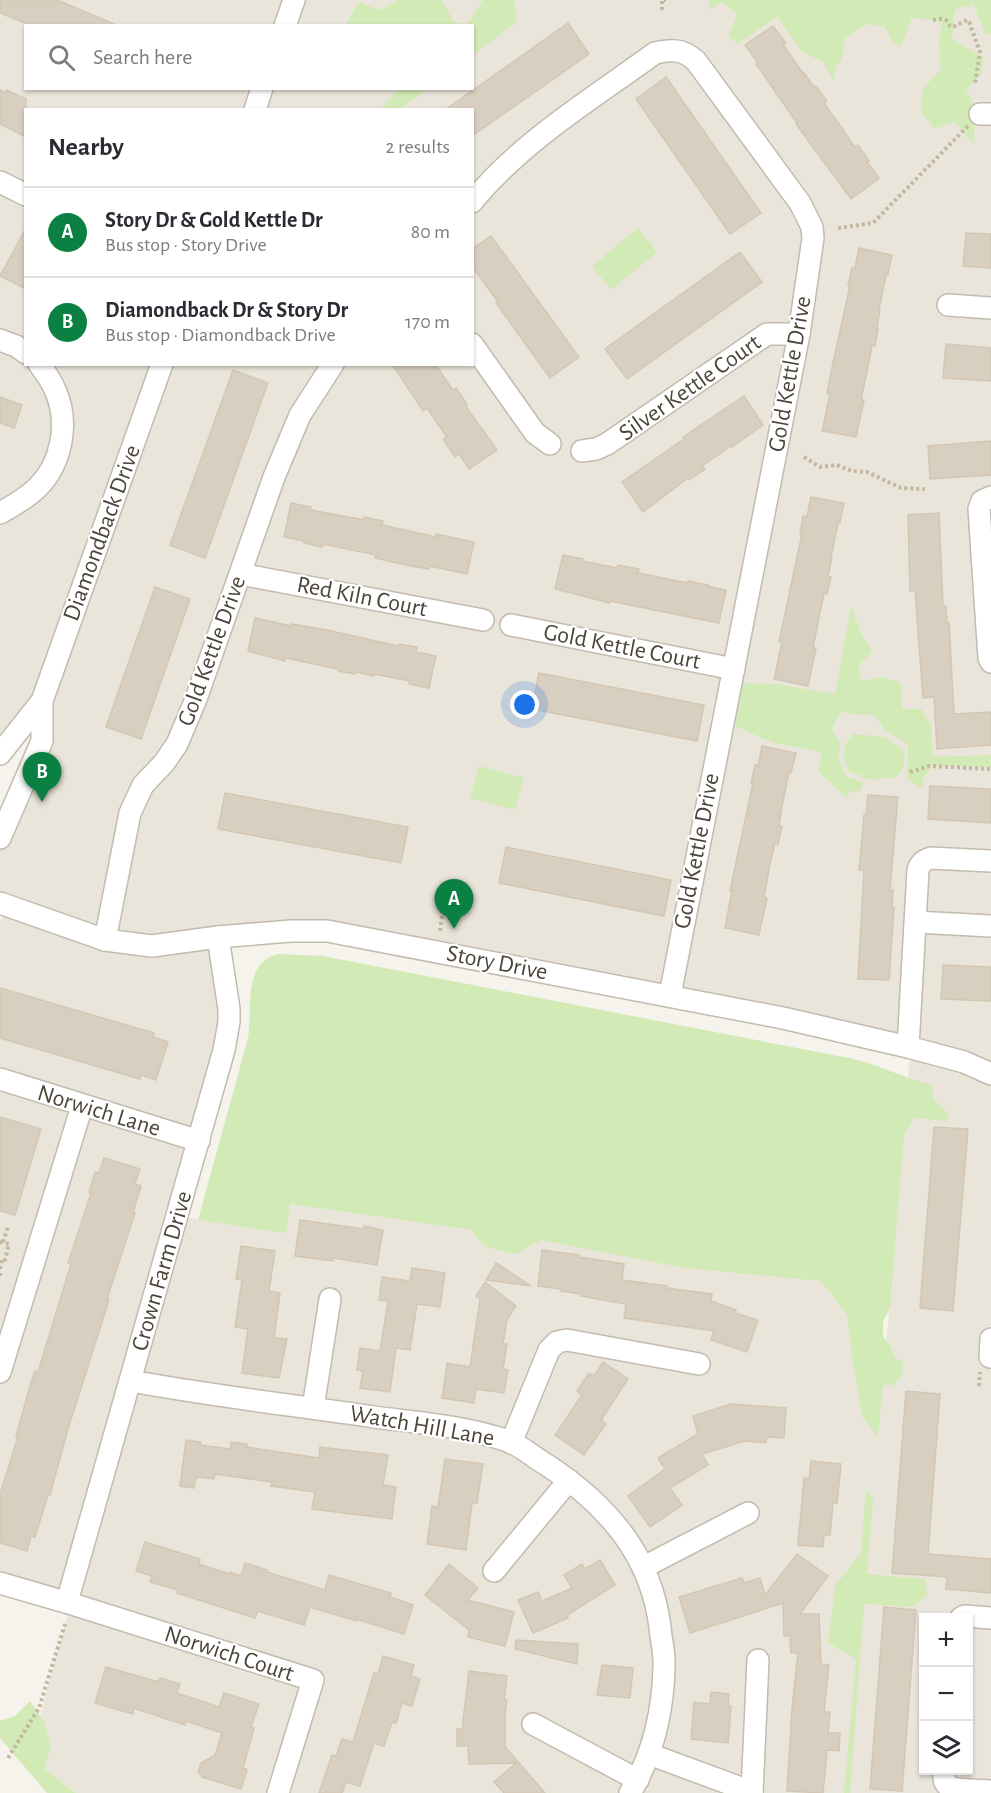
<!DOCTYPE html>
<html lang="en">
<head>
<meta charset="utf-8">
<style>
  :root { --surface:#fff; --page:#f2f2f3; --text:#2b2b33; --muted:#7c7c81; --line:#e1e1e2; --accent:#0b8043 }
  body { margin:0; font-family:"Alegreya Sans",sans-serif; background:var(--page); color:var(--text) }
  .controls { position:absolute; right:18px; bottom:18px; display:grid; overflow:hidden; border-radius:0px; box-shadow:0 2px 4px #0004 }
  .controls button { width:54px; height:54px; display:grid; place-items:center; padding:0; border:0; border-bottom:2px solid var(--line); background:var(--surface); color:var(--text); font:30px sans-serif }
  .you { position:absolute; left:525px; top:705px; width:21px; height:21px; margin:-15px; border:4px solid #fff; border-radius:50%; background:#1a73e8; box-shadow:0 0 0 9px #1a73e833 }
  .badge { display:grid; place-items:center; width:39px; height:39px; border-radius:50%; background:var(--accent); color:#fff; font-size:20px; font-weight:700 }
  .pin { position:absolute; translate:-50% -50px; filter:drop-shadow(0 2px 3px #0008) }
  .pin::after { content:''; position:absolute; top:32px; width:21px; height:18px; background:inherit; clip-path:polygon(0 0,100% 0,50% 100%) }
  .list { margin:0; padding:0; list-style:none }
  h2 { display:flex; justify-content:space-between; align-items:center; height:78px; margin:0; padding:0 24px; font-size:26px }
  h2 small { font-size:20px; font-weight:400; color:var(--muted) }
  .list li { display:grid; grid-template-columns:39px 1fr auto; gap:18px; align-items:center; box-sizing:border-box; height:90px; padding:0 24px; border-top:2px solid var(--line) }
  .list b { display:block; font-size:22px; white-space:nowrap }
  .list p { margin:0; font-size:20px; white-space:nowrap; color:var(--muted) }
  .list em { font-size:20px; font-style:normal; color:var(--muted) }
  .icon { flex:none; width:33px; height:33px; fill:none; stroke:currentColor; stroke-width:2; stroke-linecap:round; stroke-linejoin:round }
  .map { position:relative; flex:none; width:991px; height:1793px; overflow:hidden }
  .search { position:absolute; background:var(--surface); box-shadow:0 2px 4px #0004; left:24px; top:24px; width:450px; height:66px; display:flex; align-items:center; gap:15px; box-sizing:border-box; padding:0 21px; border-radius:0px; color:var(--muted); font-size:22px }
  .panel { position:absolute; background:var(--surface); box-shadow:0 2px 4px #0004; left:24px; top:108px; width:450px; height:258px; border-radius:0px }
  .map>svg:first-child { display:block }
  .residential { fill:#eae5da; fill-rule:evenodd }
  .green { fill:#d2eab5 }
  .building { fill:#d8cfc1; stroke:#d3c7b4; stroke-width:1.5 }
  .lines { fill:none; stroke-linecap:round; stroke-linejoin:round }
  .minor-casing { stroke:#c2bbae; stroke-width:24 }
  .path { stroke:#c4b79f; stroke-width:4; stroke-dasharray:3 3; stroke-linecap:butt }
  .minor { stroke:#fff; stroke-width:21 }
  .labels { text-anchor:middle; dominant-baseline:central; stroke-width:4.5; stroke-linejoin:round; paint-order:stroke }
  .street-label { font-size:24px; fill:#4b4439; stroke:#fff }
</style>
</head>
<body>
<div class="map">
<svg width="991" height="1793" viewBox="0 0 991 1793">
  <rect width="100%" height="100%" fill="#f6f3ec"/>
  <!-- residential -->
  <g class="residential">
    <polygon points="0,0 290,0 281,25 26,26 26,88 258,89 250,109 26,110 26,364 159,365 38,700 0,747"/>
    <path d="M 298,0 L 991,0 L 991,1793 L 76,1793 L 44,1769 L 51,1748 L 45,1723 L 40,1715 L 180,1217 L 286,1232 L 290,1204 L 471,1230 L 485,1247 L 540,1240 L 821,1281 L 847,1315 L 853,1364 L 862,1416 L 883,1384 L 911,1044 L 325,928 L 152,943 L 0,900 L 0,846 L 46,700 L 167,365 L 472,364 L 472,110 L 259,109 L 266,89 L 472,88 L 472,26 L 289,25 ZM 924,1618 L 968,1618 L 968,1770 L 924,1770 Z"/>
    <polygon points="9,910 105,943 217,941 219,1046 66,1599 0,1580 0,922"/>
  </g>
  <!-- green -->
  <g class="green">
    <polygon points="398,0 441,0 455,23 467,24 483,0 514,0 517,22 473,55 472,26 346,25 358,2 380,10"/>
    <polygon points="709,0 991,0 991,34 986,34 973,4 955,10 952,39 983,57 982,73 966,89 975,106 974,144 955,122 935,129 921,112 922,90 941,69 939,42 942,21 912,18 901,47 893,42 884,26 867,24 845,38 843,55 836,69 834,81 822,61 802,52 777,17 738,44 728,36 737,15 723,2 709,10"/>
    <polygon points="399,89 399,88 428,89 399,109 381,109"/>
    <polygon points="638,228 657,252 611,290 592,266"/>
    <polygon points="851,606 860,632 872,651 858,667 862,681 882,677 901,683 902,709 921,709 931,726 933,757 991,755 991,767 934,765 923,778 922,788 907,779 908,744 885,730 874,715 858,715 841,712 832,728 840,744 838,760 847,777 864,783 859,792 849,791 848,799 818,771 822,752 774,743 735,726 743,683 776,684 835,694"/>
    <path d="M 853,734 L 886,737 L 902,749 L 905,755 L 904,768 L 895,778 L 883,777 L 881,780 L 862,778 L 861,775 L 850,773 C 841,758 841,748 853,734 Z"/>
    <polygon points="479,766 524,778 515,810 470,798"/>
    <path d="M 279,954 L 323,956 L 849,1058 C 878,1064 904,1078 932,1085 L 934,1100 L 947,1112 L 948,1121 L 914,1118 L 904,1135 L 890,1308 L 883,1322 L 883,1336 L 891,1347 L 894,1357 L 903,1363 L 902,1375 L 894,1385 L 883,1385 L 878,1437 L 862,1416 L 853,1364 L 847,1315 L 821,1281 L 685,1268 L 541,1240 L 515,1254 L 485,1247 L 471,1230 L 290,1204 L 286,1233 L 198,1220 L 248,1038 C 253,1011 241,962 279,954 Z"/>
    <polygon points="866,1489 873,1499 867,1574 925,1579 927,1595 913,1607 864,1604 850,1793 844,1793 856,1659 828,1643 835,1586 861,1553"/>
    <polygon points="30,1701 45,1723 51,1748 44,1769 76,1793 47,1793 0,1738 0,1721 15,1716"/>
  </g>
  <!-- building -->
  <g class="building">
    <polygon points="0,0 57,0 119,26 32,26 0,13"/>
    <polygon points="568,23 589,54 575,64 472,136 472,110 445,110"/>
    <polygon points="773,26 786,43 783,45 803,73 804,73 814,87 816,86 827,101 824,103 855,147 858,145 869,161 867,162 879,178 851,199 796,124 797,123 756,64 758,63 745,45"/>
    <polygon points="666,77 761,213 730,234 636,99"/>
    <polygon points="0,90 6,93 7,90 26,99 26,137 0,124"/>
    <polygon points="26,228 26,289 0,276"/>
    <polygon points="966,233 991,234 991,268 963,266"/>
    <polygon points="491,236 579,357 550,378 496,303 498,302 472,266 472,249"/>
    <polygon points="859,248 892,255 888,275 886,275 879,309 880,309 877,328 878,329 875,346 872,346 861,400 864,400 856,437 822,431 830,394 827,393 833,363 850,286 848,285 852,268 855,268"/>
    <polygon points="740,252 762,282 627,379 605,349"/>
    <polygon points="946,344 991,348 991,381 943,378"/>
    <polygon points="392,364 435,364 453,390 456,388 467,404 465,405 497,450 469,469 459,454 455,457 443,439 447,437 427,408 423,411"/>
    <polygon points="233,370 268,383 205,558 170,545"/>
    <polygon points="744,396 763,425 732,447 731,446 702,466 705,469 689,480 688,478 643,512 622,482 684,439 683,437"/>
    <polygon points="0,397 22,405 14,428 0,423"/>
    <polygon points="991,441 991,475 930,479 928,446"/>
    <polygon points="811,497 844,503 840,523 838,523 831,557 832,557 828,577 831,577 827,594 824,594 820,612 813,648 816,648 808,686 774,679 782,642 779,642 783,623 802,534 800,534 803,516 807,517"/>
    <polygon points="291,503 311,507 311,510 364,520 364,517 383,521 382,525 436,537 436,534 474,542 467,574 430,566 429,569 411,566 375,558 376,555 323,544 322,547 304,543 304,541 284,537"/>
    <polygon points="939,513 943,606 946,606 947,623 949,623 954,714 991,712 991,745 937,749 934,697 923,698 915,590 910,591 908,515"/>
    <polygon points="563,555 583,559 582,561 617,568 618,565 639,569 638,573 688,583 688,581 708,585 707,586 726,590 719,623 610,601 610,603 555,589"/>
    <polygon points="155,587 190,599 141,739 106,727"/>
    <polygon points="255,618 292,626 292,624 327,630 398,646 399,644 417,647 416,652 436,656 429,688 409,684 410,681 374,674 374,676 356,672 355,674 338,671 338,669 285,658 285,661 248,651"/>
    <polygon points="539,673 704,705 697,741 532,709"/>
    <polygon points="762,746 796,753 791,773 789,772 782,806 779,826 782,826 778,844 775,843 770,864 764,897 767,898 759,935 725,928 732,891 730,891 753,783 751,783 755,765 758,766"/>
    <polygon points="930,786 991,789 991,823 928,819"/>
    <polygon points="225,793 408,827 401,863 218,829"/>
    <polygon points="868,795 898,797 890,890 893,890 892,907 894,907 889,980 858,979 864,870 859,870 864,815 866,815"/>
    <polygon points="506,847 671,880 664,916 499,883"/>
    <polygon points="943,965 991,967 991,1001 941,999"/>
    <polygon points="0,988 154,1033 153,1037 168,1042 156,1080 141,1075 140,1079 0,1038"/>
    <polygon points="0,1117 41,1129 15,1215 0,1211"/>
    <polygon points="934,1127 968,1129 953,1311 920,1308"/>
    <polygon points="104,1158 140,1169 135,1184 141,1186 133,1212 135,1213 107,1299 109,1300 68,1429 50,1495 48,1495 35,1537 31,1536 27,1551 0,1543 0,1494 18,1437 16,1436 30,1386 35,1371 38,1372 71,1264 68,1263 91,1193 89,1192 95,1172 99,1173"/>
    <polygon points="300,1220 364,1229 364,1226 383,1230 377,1265 333,1258 333,1261 295,1256"/>
    <polygon points="241,1246 275,1251 269,1291 280,1293 274,1338 287,1339 279,1378 242,1373 248,1329 235,1327 242,1280 236,1279"/>
    <polygon points="542,1250 579,1255 579,1257 624,1264 622,1280 667,1286 667,1288 712,1294 711,1301 736,1310 735,1313 758,1320 747,1352 711,1340 714,1331 624,1318 626,1304 581,1296 581,1294 561,1291 561,1289 538,1286"/>
    <polygon points="496,1263 531,1286 486,1280"/>
    <polygon points="412,1268 445,1273 440,1307 417,1304 410,1350 396,1348 390,1392 360,1388 363,1371 357,1370 360,1348 380,1351 388,1301 379,1300 382,1277 410,1281"/>
    <polygon points="485,1282 516,1306 507,1320 503,1344 507,1344 503,1369 508,1370 504,1393 476,1389 474,1403 442,1398 447,1363 470,1367 480,1299 476,1296"/>
    <polygon points="603,1362 628,1379 601,1420 606,1424 584,1455 555,1435 582,1395 577,1391 589,1373 594,1376"/>
    <polygon points="906,1391 940,1394 928,1554 991,1559 991,1593 946,1589 947,1577 892,1573"/>
    <polygon points="731,1404 786,1408 784,1438 767,1437 766,1443 745,1441 702,1454 708,1465 670,1488 682,1505 650,1527 628,1496 665,1469 658,1458 698,1434 693,1416"/>
    <polygon points="186,1440 201,1442 200,1445 230,1449 231,1442 247,1444 246,1447 319,1458 320,1447 388,1455 383,1485 396,1487 392,1519 312,1509 315,1492 271,1486 272,1482 215,1474 214,1479 196,1477 194,1488 180,1486"/>
    <polygon points="445,1459 483,1464 477,1503 472,1503 466,1550 427,1544 432,1506 438,1507"/>
    <polygon points="811,1461 841,1464 837,1503 833,1503 830,1535 824,1535 823,1547 798,1545 804,1478 809,1479"/>
    <polygon points="145,1542 200,1559 199,1564 229,1574 230,1572 241,1576 245,1563 267,1570 267,1572 325,1590 329,1575 391,1593 390,1597 413,1605 404,1634 356,1619 356,1621 310,1607 304,1625 258,1611 255,1618 177,1593 178,1590 150,1582 152,1576 136,1571"/>
    <polygon points="797,1554 828,1576 800,1614 819,1614 821,1664 829,1665 824,1712 830,1712 828,1733 840,1733 839,1751 827,1750 823,1793 787,1791 792,1709 798,1653 791,1653 790,1636 784,1636 783,1603 690,1633 679,1597 742,1578 744,1583 760,1578 765,1595"/>
    <polygon points="600,1560 615,1585 567,1615 568,1618 533,1633 518,1600 538,1592 542,1601 572,1588 564,1575 582,1564 585,1569"/>
    <polygon points="449,1564 478,1588 468,1600 514,1612 505,1646 468,1637 469,1630 425,1595"/>
    <polygon points="884,1607 916,1610 902,1791 870,1789"/>
    <polygon points="516,1640 578,1644 577,1664 515,1649"/>
    <polygon points="383,1656 414,1665 411,1676 420,1679 412,1706 402,1703 396,1723 392,1722 384,1746 374,1743 360,1786 346,1782 342,1793 319,1793 332,1755 336,1756 342,1739 353,1742 374,1673 378,1674"/>
    <polygon points="602,1665 633,1668 630,1698 597,1695"/>
    <polygon points="106,1667 159,1682 160,1678 180,1684 177,1693 219,1707 224,1693 259,1704 251,1727 254,1728 243,1768 247,1770 241,1789 202,1777 198,1771 201,1763 215,1755 222,1733 186,1721 185,1725 134,1708 133,1714 95,1703"/>
    <polygon points="469,1671 507,1676 504,1700 507,1700 505,1713 505,1747 545,1793 504,1793 494,1782 516,1763 469,1764 468,1746 457,1746 457,1729 462,1729"/>
    <polygon points="711,1692 729,1694 728,1706 731,1706 728,1743 691,1739 694,1702 710,1704"/>
  </g>
  <g class="lines">
    <!-- minor casing -->
    <g class="minor-casing">
      <g id="minor">
        <polyline points="285,26 294,0"/>
        <polyline points="255,110 262,88"/>
        <polyline points="980,114 991,114"/>
        <polyline points="0,182 26,195"/>
        <path d="M 472,202 C 522,141 592,99 655,53 C 671,49 683,49 696,61 L 800,203 L 812,227 L 813,238 L 799,334 L 670,995"/>
        <polyline points="948,305 991,308"/>
        <polyline points="0,340 16,346 26,353"/>
        <polyline points="472,344 535,433 550,444"/>
        <polyline points="582,451 596,449 607,444 767,334 799,334"/>
        <polyline points="991,497 982,501 979,509 989,658 991,662"/>
        <path d="M 0,513 C 13,506 27,498 38,487 C 62,463 69,423 56,392 C 52,382 46,373 39,364"/>
        <polyline points="240,574 483,620"/>
        <polyline points="511,625 734,669"/>
        <polyline points="0,754 42,701 162,364"/>
        <polyline points="0,838 42,741 42,701"/>
        <polyline points="0,903 105,940 152,946 218,937 291,931 327,931 783,1018 908,1047 964,1062 991,1074"/>
        <polyline points="916,922 991,926"/>
        <polyline points="105,940 130,813 143,785 164,763 177,744 196,699 274,477 300,415 333,364"/>
        <path d="M 908,1047 L 918,870 C 920,863 924,860 931,858 L 991,861"/>
        <polyline points="0,1079 199,1141"/>
        <polyline points="990,1357 991,1339"/>
        <polyline points="0,1372 82,1106"/>
        <path d="M 131,1381 C 212,1396 293,1405 374,1417 C 419,1423 465,1426 508,1441 C 522,1446 534,1458 547,1465 C 606,1504 651,1554 660,1627 C 661,1640 665,1654 664,1667 C 663,1712 653,1755 630,1793"/>
        <polyline points="313,1408 330,1299"/>
        <polyline points="511,1443 549,1350 557,1342 567,1340 699,1364"/>
        <polyline points="644,1567 748,1513"/>
        <polyline points="494,1571 569,1480"/>
        <polyline points="0,1583 72,1604 313,1680 278,1793"/>
        <polyline points="67,1602 224,1050 229,1022 229,1009 218,937"/>
        <polyline points="961,1618 965,1616 991,1618"/>
        <polyline points="533,1724 638,1780"/>
        <polyline points="649,1754 752,1792"/>
        <path d="M 944,1770 C 944,1776 943,1781 947,1785 C 953,1791 981,1790 991,1791"/>
        <polyline points="752,1793 758,1660"/>
      </g>
    </g>
    <!-- path -->
    <g class="path">
      <polyline points="662,10 662,0 666,0"/>
      <polyline points="933,20 941,19 946,20 950,26 953,27 967,20 969,22 980,52 975,83"/>
      <polyline points="838,228 873,223 968,126"/>
      <polyline points="804,457 820,467 837,465 852,471 867,472 901,488 925,489"/>
      <polyline points="910,772 929,766 991,769"/>
      <polyline points="440,931 443,907"/>
      <polyline points="0,1242 9,1244 5,1260 2,1259 0,1269"/>
      <polyline points="3,1242 8,1227"/>
      <polyline points="0,1273 0,1277"/>
      <polyline points="979,1386 980,1372"/>
      <polyline points="8,1758 39,1708 66,1621"/>
    </g>
    <!-- minor -->
    <use href="#minor" class="minor"/>
  </g>
  <g class="labels">
    <!-- street labels -->
    <g class="street-label">
      <text transform="translate(790 374) rotate(-80)">Gold Kettle Drive</text>
      <text transform="translate(690 388) rotate(-35)">Silver Kettle Court</text>
      <text transform="translate(102 533) rotate(-70)">Diamondback Drive</text>
      <text transform="translate(362 597) rotate(11)">Red Kiln Court</text>
      <text transform="translate(622 647) rotate(11)">Gold Kettle Court</text>
      <text transform="translate(212 651) rotate(-70)">Gold Kettle Drive</text>
      <text transform="translate(697 851) rotate(-79)">Gold Kettle Drive</text>
      <text transform="translate(497 963) rotate(11)">Story Drive</text>
      <text transform="translate(99 1111) rotate(17)">Norwich Lane</text>
      <text transform="translate(162 1271) rotate(-74)">Crown Farm Drive</text>
      <text transform="translate(422 1426) rotate(10)">Watch Hill Lane</text>
      <text transform="translate(229 1654) rotate(18)">Norwich Court</text>
    </g>
  </g>
</svg>
<div class="controls">
<button>+</button>
<button>−</button>
<button><svg class="icon" aria-label="layers" viewBox="0 0 24 24"><path d="M12 4l9 5-9 5-9-5zM3 14l9 5 9-5"/></svg></button>
</div>
<div class="you"></div>
<div class="pin badge" style="left:454px;top:929px">A</div>
<div class="pin badge" style="left:42px;top:802px">B</div>
<div class="search"><svg class="icon" aria-label="search" viewBox="0 0 24 24"><circle cx="10" cy="10" r="6"/><path d="M15 15l6 6"/></svg>Search here</div>
<section class="panel">
<h2>Nearby<small>2 results</small></h2>
<ul class="list">
<li><span class="badge">A</span><div><b>Story Dr &amp; Gold Kettle Dr</b><p>Bus stop · Story Drive</p></div><em>80 m</em></li>
<li><span class="badge">B</span><div><b>Diamondback Dr &amp; Story Dr</b><p>Bus stop · Diamondback Drive</p></div><em>170 m</em></li>
</ul>
</section>
</div>
</body>
</html>
